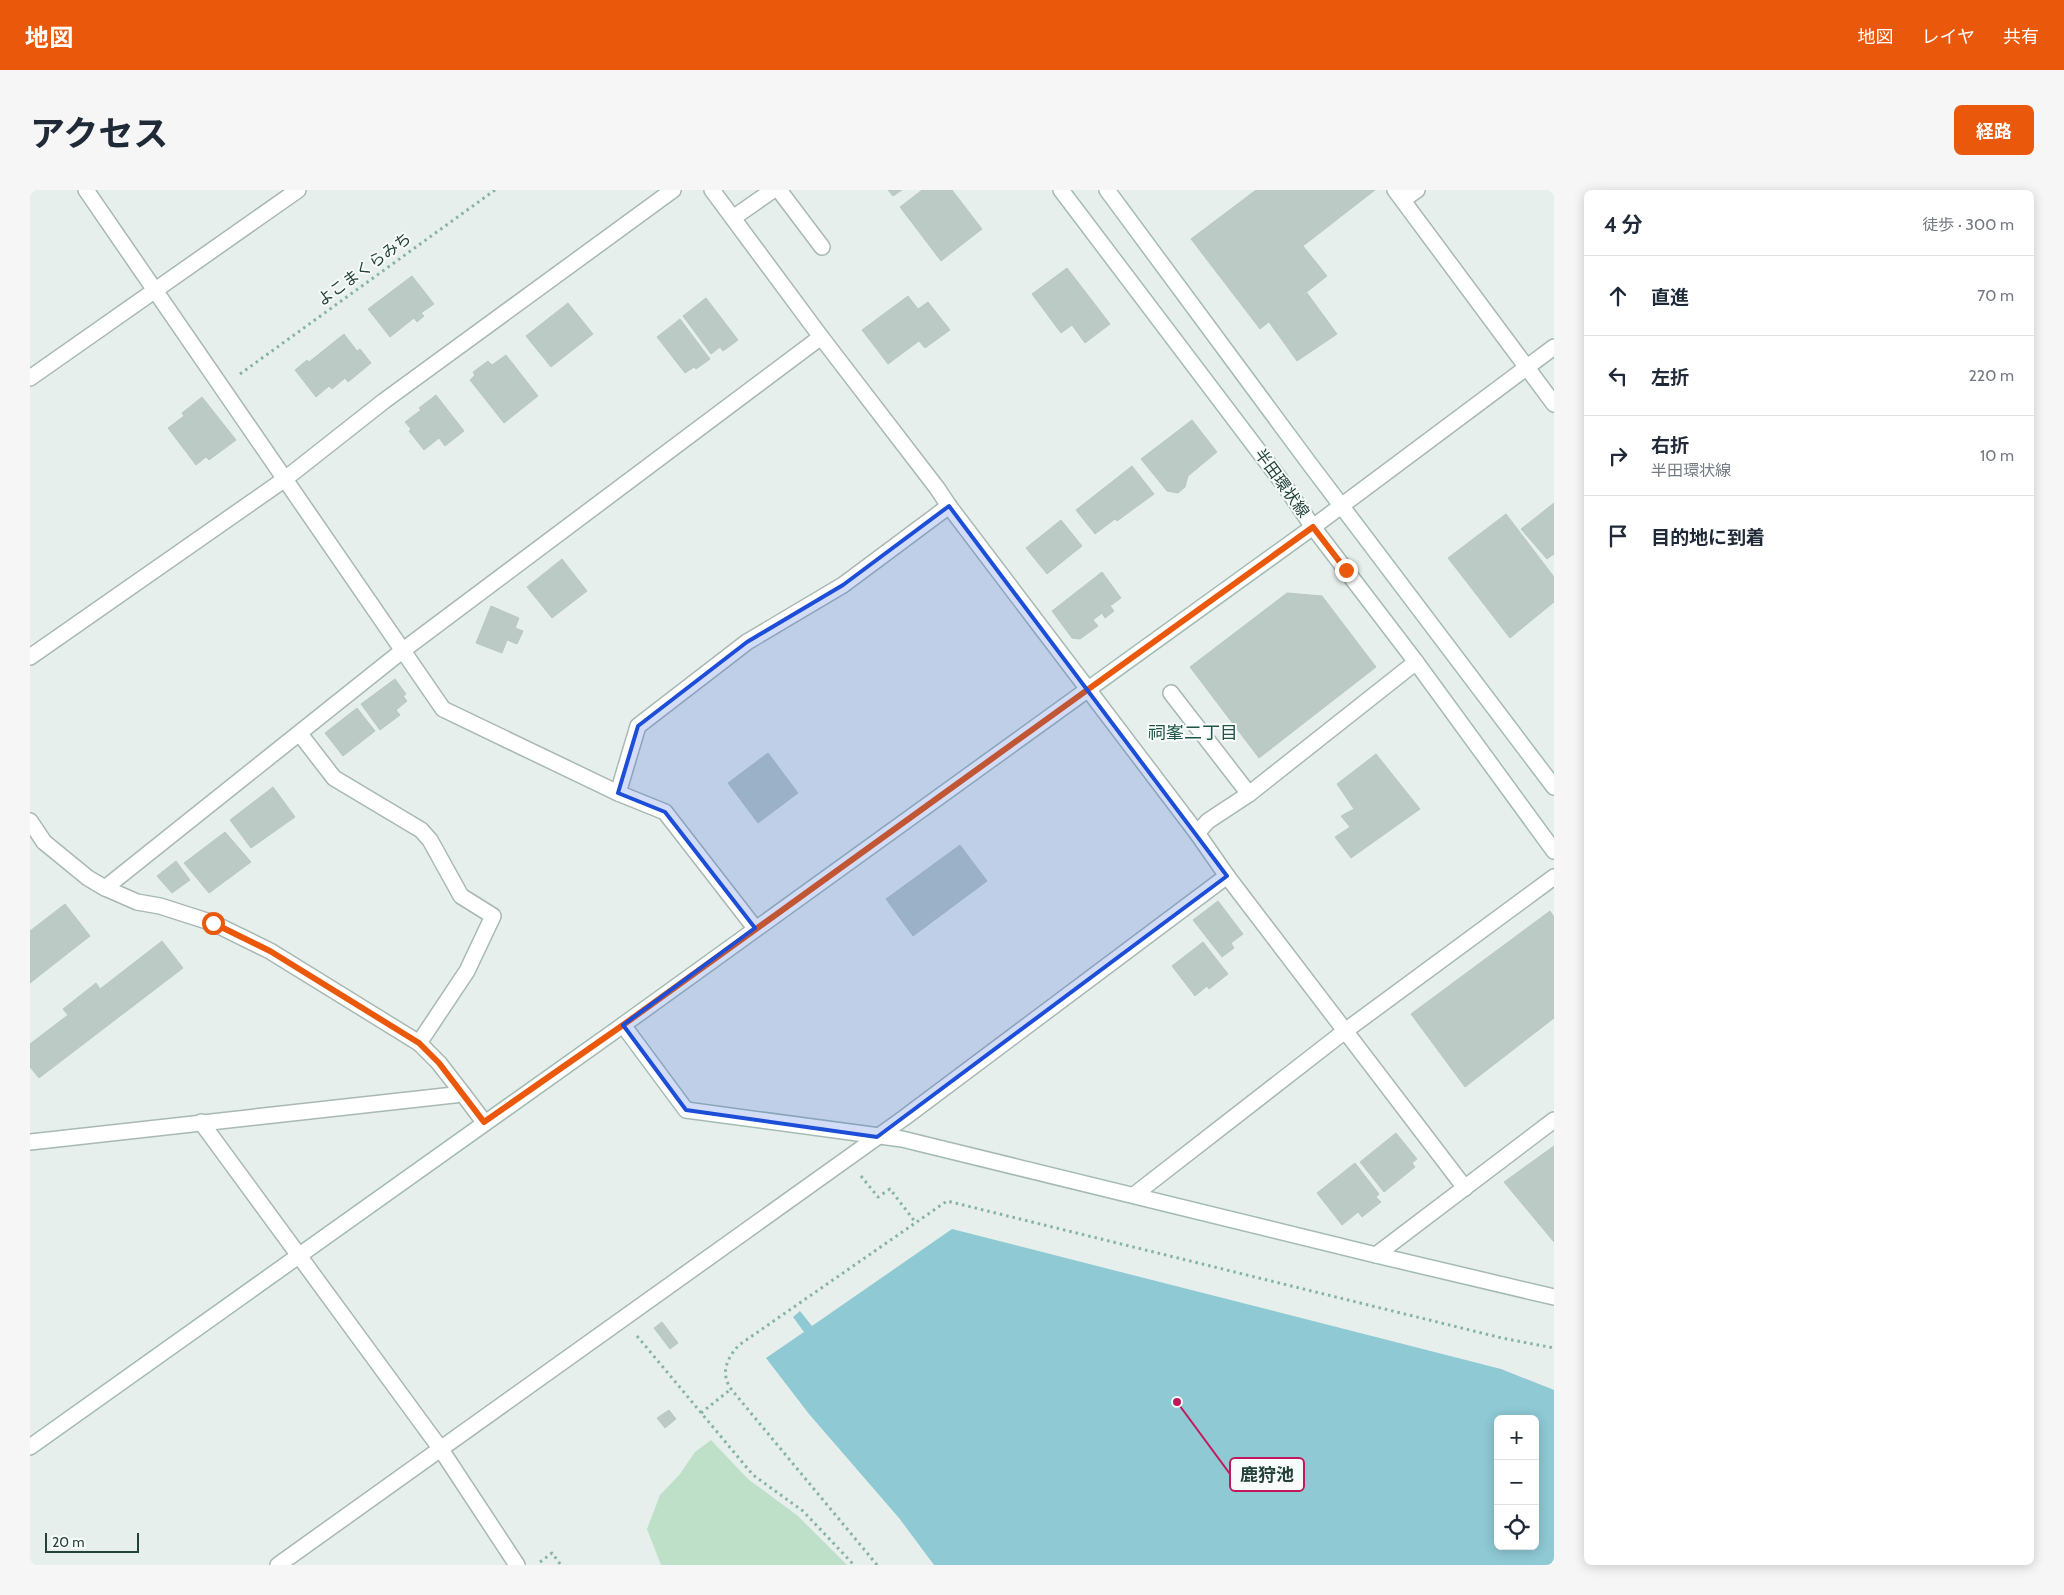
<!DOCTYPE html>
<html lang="ja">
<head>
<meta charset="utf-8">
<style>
  :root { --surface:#fff; --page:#f6f6f7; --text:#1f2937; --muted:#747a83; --line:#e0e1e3; --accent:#ea580c }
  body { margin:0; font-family:Cabin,"Noto Sans JP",sans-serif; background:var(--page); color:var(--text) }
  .controls { position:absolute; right:15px; bottom:15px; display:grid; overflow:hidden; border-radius:8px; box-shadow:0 2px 12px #0003 }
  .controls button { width:45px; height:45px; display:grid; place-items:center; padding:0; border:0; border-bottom:1px solid var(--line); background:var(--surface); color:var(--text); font:25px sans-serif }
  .scale { position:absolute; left:15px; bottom:12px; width:94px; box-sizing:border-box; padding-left:5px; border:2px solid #24423a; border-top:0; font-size:14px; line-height:18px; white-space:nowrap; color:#24423a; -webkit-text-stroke:4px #f7fbf9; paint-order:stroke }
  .stop { position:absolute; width:15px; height:15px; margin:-11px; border:4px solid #ea580c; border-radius:50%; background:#fff }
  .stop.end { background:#ea580c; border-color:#fff; box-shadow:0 1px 5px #0008 }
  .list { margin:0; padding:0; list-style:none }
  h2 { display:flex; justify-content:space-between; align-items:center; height:65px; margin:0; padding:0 20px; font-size:21px }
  h2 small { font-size:16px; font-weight:400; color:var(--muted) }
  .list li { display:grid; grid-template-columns:32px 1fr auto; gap:15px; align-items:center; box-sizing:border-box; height:80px; padding:0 20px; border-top:1px solid var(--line) }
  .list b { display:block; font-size:19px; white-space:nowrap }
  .list p { margin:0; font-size:16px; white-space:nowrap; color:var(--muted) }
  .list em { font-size:16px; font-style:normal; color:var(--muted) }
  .icon { flex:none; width:28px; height:28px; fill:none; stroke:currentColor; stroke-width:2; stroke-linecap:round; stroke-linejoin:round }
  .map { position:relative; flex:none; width:1524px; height:1375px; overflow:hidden; border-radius:8px }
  header { display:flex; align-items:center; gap:30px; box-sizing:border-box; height:70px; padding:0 25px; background:var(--accent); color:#fff }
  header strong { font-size:24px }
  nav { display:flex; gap:28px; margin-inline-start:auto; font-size:18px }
  .intro { display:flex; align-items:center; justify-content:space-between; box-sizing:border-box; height:120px; padding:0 30px }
  h1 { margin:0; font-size:35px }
  .button { padding:12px 22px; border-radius:8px; background:var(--accent); color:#fff; font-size:18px; font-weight:700 }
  main { display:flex; gap:30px; padding:0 30px }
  aside { flex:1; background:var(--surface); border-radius:8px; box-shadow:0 2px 12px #0003 }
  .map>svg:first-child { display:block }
  .green { fill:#bfe0c8 }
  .water { fill:#8ec9d4; fill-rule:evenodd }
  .building { fill:#bbcac4; stroke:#b8c9c2 }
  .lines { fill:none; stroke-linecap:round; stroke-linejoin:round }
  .lane-casing { stroke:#a8b8b2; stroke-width:18 }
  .street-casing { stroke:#a8b8b2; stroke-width:18 }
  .secondary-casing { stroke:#a4bbb3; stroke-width:18 }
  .path { stroke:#86b3a5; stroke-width:3; stroke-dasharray:2.5 4; stroke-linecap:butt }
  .lane { stroke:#fff; stroke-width:15 }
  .street { stroke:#fff; stroke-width:15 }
  .secondary { stroke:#fff; stroke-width:15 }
  .route { stroke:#ea580c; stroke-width:6 }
  .marked { fill:#1d4ed8; fill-opacity:0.2; stroke:#1d4ed8; stroke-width:4; stroke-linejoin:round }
  .labels { text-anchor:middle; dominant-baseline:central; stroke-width:4; stroke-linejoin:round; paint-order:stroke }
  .street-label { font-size:16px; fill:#24423a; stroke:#f7fbf9 }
  .neighbourhood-label { font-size:18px; fill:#1f5548; stroke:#f7fbf9 }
  .leader { fill:none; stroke:#c2185b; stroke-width:2 }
  .callout-dot { fill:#c2185b; stroke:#f7fbf9; stroke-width:2 }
  .callout { fill:#f7fbf9; stroke:#c2185b; stroke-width:2 }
  .callout-label { font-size:18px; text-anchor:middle; font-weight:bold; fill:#24423a }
</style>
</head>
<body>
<header>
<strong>地図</strong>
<nav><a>地図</a><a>レイヤ</a><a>共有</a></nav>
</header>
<div class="intro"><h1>アクセス</h1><a class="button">経路</a></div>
<main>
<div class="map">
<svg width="1524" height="1375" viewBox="0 0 1524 1375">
  <rect width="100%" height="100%" fill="#e6efeb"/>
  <!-- green -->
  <polygon class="green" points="681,1250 718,1289 768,1326 817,1375 631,1375 617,1339 630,1305 650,1284 665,1262"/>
  <!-- water -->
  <path class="water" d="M 922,1039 L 1471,1179 L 1524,1200 L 1524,1375 L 904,1375 L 869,1328 L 779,1224 L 736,1168 L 774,1142 L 763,1127 L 770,1121 L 782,1136 ZM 1468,1229 L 1505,1229 L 1505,1356 L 1468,1356 Z"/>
  <!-- building -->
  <g class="building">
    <polygon points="858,0 872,0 863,6"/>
    <polygon points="892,0 922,0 952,39 911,71 870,17"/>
    <polygon points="1226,0 1345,0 1273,56 1297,86 1230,139 1161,49"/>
    <polygon points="1037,78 1080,134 1055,153 1042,135 1031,143 1002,104"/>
    <polygon points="382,86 404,114 391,123 394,126 387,132 384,128 360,147 338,119"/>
    <polygon points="1277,103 1307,144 1267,171 1239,132"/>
    <polygon points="878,106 888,119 898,112 920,140 895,158 889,151 858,174 832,140"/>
    <polygon points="676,108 708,150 693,161 690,157 681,164 653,126"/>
    <polygon points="538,113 563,144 521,177 496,146"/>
    <polygon points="650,129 680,169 666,179 664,177 655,183 627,147"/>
    <polygon points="314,144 327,161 330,159 341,173 318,192 315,188 302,199 299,196 286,207 265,180 277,170 279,172"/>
    <polygon points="476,165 508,206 474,233 440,190 445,185 443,182 458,171 462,175"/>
    <polygon points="406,205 434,241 415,256 409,248 394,260 379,241 381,239 375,232 391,220 389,218"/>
    <polygon points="172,207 206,250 179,270 176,267 166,275 138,238 154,226 152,223"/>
    <polygon points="1162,230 1187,262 1158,286 1155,297 1148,303 1137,301 1111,269"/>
    <polygon points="1102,276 1124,304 1087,331 1085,329 1065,344 1046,320"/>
    <polygon points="1524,313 1524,364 1517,369 1491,339"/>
    <polygon points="1476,324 1524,387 1524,412 1480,448 1418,368"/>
    <polygon points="1031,330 1052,356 1017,384 996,358"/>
    <polygon points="532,369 557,401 522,428 497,397"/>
    <polygon points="1072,382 1091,408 1080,416 1084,421 1075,428 1072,423 1063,430 1068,436 1050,449 1042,448 1022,421"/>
    <polygon points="1257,403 1292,406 1346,477 1229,568 1160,477"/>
    <polygon points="461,416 489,428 485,438 493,441 487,454 477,450 472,463 446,453"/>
    <polygon points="365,489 376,504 373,506 377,511 366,520 370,525 350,540 331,514"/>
    <polygon points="327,518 345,541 313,566 295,543"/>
    <polygon points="738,563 768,603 728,633 698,593"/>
    <polygon points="1346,564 1390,619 1321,668 1305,647 1320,637 1311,626 1324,619 1307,594"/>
    <polygon points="243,597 265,627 221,658 200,630"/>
    <polygon points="195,642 221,672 179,703 154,673"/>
    <polygon points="930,655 957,691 883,746 856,709"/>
    <polygon points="146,671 160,690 142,703 127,686"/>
    <polygon points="1188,711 1213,744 1201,753 1204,758 1192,767 1163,730"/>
    <polygon points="35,714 60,746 0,793 0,741"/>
    <polygon points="1520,721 1524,727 1524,828 1435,897 1381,824"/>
    <polygon points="132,751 153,778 9,888 0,877 0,854 38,825 33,819 66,793 70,799"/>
    <polygon points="1173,752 1198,784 1179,799 1177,796 1165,806 1142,776"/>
    <polygon points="1366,943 1387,969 1382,973 1385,977 1354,1002 1330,972"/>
    <polygon points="1524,956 1524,1052 1474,992"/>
    <polygon points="1325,973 1349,1004 1346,1007 1351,1012 1332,1027 1328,1022 1312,1035 1287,1003"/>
    <polygon points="632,1132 648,1153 640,1159 624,1138"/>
    <polygon points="639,1220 646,1229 635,1238 627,1228"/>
  </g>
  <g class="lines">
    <!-- lane casing -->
    <g class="lane-casing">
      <g id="lane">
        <polyline points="749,0 792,57"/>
        <polyline points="703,28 743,0"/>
        <polyline points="1141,503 1219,604"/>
        <polyline points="1167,643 1178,631 1219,604 1386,472"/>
      </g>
    </g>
    <!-- street casing -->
    <g class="street-casing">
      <g id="street">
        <polyline points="56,0 413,519 588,603 635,622 725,738"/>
        <polyline points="682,0 791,147 907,298 919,316 1167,643 1197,686 1435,998"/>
        <polyline points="1365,0 1524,214"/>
        <polyline points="1373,10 1387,0"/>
        <polyline points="0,188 268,0"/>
        <polyline points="1283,337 1524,157"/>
        <polyline points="0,467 255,289 354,211 643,0"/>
        <polyline points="270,544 304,588 391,640 400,650 431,706 463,726 437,781 389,853"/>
        <polyline points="588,603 608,536 717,452 813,395 919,316"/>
        <polyline points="0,631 14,652 58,688 75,698 107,712 130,716 183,733 240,761 389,853 409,873 433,904"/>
        <polyline points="75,698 372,461 791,147"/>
        <polyline points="171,932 410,1258 487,1375"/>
        <polyline points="0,952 433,904 454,932"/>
        <polyline points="1104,1005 1315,841 1524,687"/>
        <polyline points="1346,1065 1524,930"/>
        <polyline points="248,1375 874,928 1197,686"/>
      </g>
    </g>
    <!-- secondary casing -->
    <g class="secondary-casing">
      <g id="secondary">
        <polyline points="1031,0 1252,292 1283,337 1386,472 1524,661"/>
        <polyline points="1077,0 1279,273 1524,597"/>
        <polyline points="593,835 656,920 872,949 1346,1065 1524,1107"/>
        <polyline points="0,1257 593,835 1283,337"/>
      </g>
    </g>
    <!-- path -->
    <g class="path">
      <polyline points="210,184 465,0"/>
      <polyline points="831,986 848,1007 860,999 886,1033"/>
      <polyline points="607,1146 723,1285 773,1321 824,1375"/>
      <polyline points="671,1223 701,1199"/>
      <polyline points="510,1372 522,1363 531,1375"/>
      <path d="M 847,1375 L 701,1199 C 690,1183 697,1168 709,1155 L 917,1011 L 1472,1148 L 1524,1158"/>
    </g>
    <!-- lane -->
    <use href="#lane" class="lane"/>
    <!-- street -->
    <use href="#street" class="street"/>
    <!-- secondary -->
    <use href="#secondary" class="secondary"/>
  </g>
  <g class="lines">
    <!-- route -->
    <polyline class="route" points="183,733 240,761 389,853 409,873 454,932 593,835 1283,337 1316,380"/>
  </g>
  <!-- marked area -->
  <path class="marked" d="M 919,316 L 1197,686 L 847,947 L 656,920 L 593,835 L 725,738 L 635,622 L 588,603 L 608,536 L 717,452 L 813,395 Z"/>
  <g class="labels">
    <!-- street labels -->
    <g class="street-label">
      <text transform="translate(334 79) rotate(-36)">よこまくらみち</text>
      <text transform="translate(1252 293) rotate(54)">半田環状線</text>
    </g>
    <!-- neighbourhood labels -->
    <g class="neighbourhood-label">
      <text x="1163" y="543">祠峯二丁目</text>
    </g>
  </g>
  <!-- callouts -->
  <path class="leader" d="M1147 1212L1200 1284"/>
  <circle class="callout-dot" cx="1147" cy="1212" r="5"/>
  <rect class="callout" x="1200" y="1268" width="74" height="33" rx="5"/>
  <g class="callout-label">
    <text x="1237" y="1291">鹿狩池</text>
  </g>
</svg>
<div class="controls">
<button>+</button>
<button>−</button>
<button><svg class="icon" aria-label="locate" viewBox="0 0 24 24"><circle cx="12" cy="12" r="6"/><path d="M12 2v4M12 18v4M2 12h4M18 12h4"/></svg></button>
</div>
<div class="scale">20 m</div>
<div class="stop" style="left:183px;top:733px"></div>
<div class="stop end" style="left:1316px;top:380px"></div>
</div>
<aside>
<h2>4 分<small>徒歩 · 300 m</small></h2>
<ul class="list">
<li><svg class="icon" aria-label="ahead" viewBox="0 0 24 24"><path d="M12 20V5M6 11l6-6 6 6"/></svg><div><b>直進</b></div><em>70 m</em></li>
<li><svg class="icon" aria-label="left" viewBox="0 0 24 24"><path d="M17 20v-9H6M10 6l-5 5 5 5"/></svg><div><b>左折</b></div><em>220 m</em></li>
<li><svg class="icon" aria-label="right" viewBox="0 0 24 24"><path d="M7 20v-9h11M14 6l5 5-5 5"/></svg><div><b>右折</b><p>半田環状線</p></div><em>10 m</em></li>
<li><svg class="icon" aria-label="arrive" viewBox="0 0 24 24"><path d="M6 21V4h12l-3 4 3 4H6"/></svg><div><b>目的地に到着</b></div></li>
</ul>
</aside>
</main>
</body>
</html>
